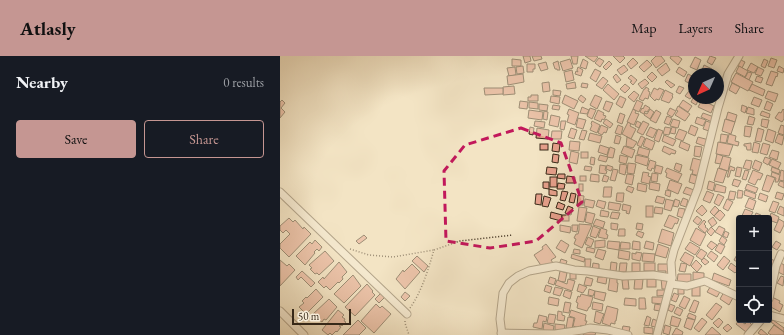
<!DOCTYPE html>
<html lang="en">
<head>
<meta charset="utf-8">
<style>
  :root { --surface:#171b24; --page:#20242c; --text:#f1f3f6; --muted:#9ea1a6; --line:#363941; --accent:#c59692 }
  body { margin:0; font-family:"EB Garamond",serif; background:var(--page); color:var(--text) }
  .controls { position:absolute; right:12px; bottom:12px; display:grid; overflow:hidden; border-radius:4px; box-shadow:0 2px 10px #0003 }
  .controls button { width:36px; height:36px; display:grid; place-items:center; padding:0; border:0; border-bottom:1px solid var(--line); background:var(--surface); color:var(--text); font:20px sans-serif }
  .compass { position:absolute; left:408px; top:12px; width:36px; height:36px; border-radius:50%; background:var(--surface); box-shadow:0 2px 10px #0003; rotate:225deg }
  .scale { position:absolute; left:12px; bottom:10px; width:59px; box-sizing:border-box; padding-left:4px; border:2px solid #382918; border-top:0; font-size:11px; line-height:14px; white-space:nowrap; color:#382918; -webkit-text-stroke:3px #f7edd9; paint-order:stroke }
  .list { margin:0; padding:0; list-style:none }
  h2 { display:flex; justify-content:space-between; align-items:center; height:52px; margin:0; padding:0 16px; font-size:17px }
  h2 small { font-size:13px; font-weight:400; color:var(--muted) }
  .actions { display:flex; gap:8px; padding:12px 16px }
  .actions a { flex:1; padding:9px 0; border:1px solid var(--accent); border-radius:4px; text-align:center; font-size:14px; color:var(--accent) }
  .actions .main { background:var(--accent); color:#111 }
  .icon { flex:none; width:22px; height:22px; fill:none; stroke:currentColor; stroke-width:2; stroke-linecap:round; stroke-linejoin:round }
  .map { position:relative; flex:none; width:504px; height:279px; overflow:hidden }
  header { display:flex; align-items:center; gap:24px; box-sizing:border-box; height:56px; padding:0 20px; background:var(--accent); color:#111 }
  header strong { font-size:19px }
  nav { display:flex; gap:22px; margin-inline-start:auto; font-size:14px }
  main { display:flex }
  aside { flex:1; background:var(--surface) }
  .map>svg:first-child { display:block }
  .building { fill:#e7a08c; stroke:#382918 }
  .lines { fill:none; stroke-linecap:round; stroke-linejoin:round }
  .minor-casing { stroke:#675843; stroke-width:9 }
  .path { stroke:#382918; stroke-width:1.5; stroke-dasharray:1 2; stroke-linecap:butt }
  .minor { stroke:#f7edd9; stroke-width:7 }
  .marked { fill:none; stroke:#c2185b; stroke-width:3; stroke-dasharray:8 5; stroke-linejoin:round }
</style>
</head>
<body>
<header>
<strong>Atlasly</strong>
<nav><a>Map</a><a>Layers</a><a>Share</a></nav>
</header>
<main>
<aside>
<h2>Nearby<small>0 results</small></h2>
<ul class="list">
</ul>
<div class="actions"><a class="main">Save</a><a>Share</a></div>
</aside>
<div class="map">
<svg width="504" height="279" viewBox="0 0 504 279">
  <rect width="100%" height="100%" fill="#f3e4c4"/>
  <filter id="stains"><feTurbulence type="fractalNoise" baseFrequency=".005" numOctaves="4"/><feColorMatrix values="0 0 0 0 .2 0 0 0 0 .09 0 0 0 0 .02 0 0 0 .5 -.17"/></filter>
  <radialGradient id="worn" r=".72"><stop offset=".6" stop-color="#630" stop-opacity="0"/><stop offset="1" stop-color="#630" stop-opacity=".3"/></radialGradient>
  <!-- building -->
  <g class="building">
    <polygon points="243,0 250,0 251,5 245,7"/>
    <polygon points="252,0 261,0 262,3 254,5"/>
    <polygon points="291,0 298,0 297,8 293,8"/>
    <polygon points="305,0 316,0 318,1 314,6"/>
    <polygon points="333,0 343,0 345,2 340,7"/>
    <polygon points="376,0 381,0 385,5 376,12 371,5"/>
    <polygon points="391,0 398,0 402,3 398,9 390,2"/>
    <polygon points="430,0 436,2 432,9 427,6"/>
    <polygon points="415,1 421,4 417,14 410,11"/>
    <polygon points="319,2 324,5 320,11 315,7"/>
    <polygon points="353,2 358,7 351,13 347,8"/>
    <polygon points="491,2 497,4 494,12 488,10"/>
    <polygon points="232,3 241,4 241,10 232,10"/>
    <polygon points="290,3 293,12 283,15 280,6"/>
    <polygon points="303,3 308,6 306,13 300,11"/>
    <polygon points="484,3 488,5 485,12 481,10"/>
    <polygon points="367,4 372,9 364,16 359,11"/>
    <polygon points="461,4 465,6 462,12 458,10"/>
    <polygon points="278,5 280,14 277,14 277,13 275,13 273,7"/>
    <polygon points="329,5 332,8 326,14 323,11"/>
    <polygon points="266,6 268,13 261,15 258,8"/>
    <polygon points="386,7 390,14 382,20 377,14"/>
    <polygon points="471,7 478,11 474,17 467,14"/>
    <polygon points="247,8 255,8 255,13 253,13 253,16 247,16"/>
    <polygon points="344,9 348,14 341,19 337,14"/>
    <polygon points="424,9 432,13 429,18 421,17"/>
    <polygon points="243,10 244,17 237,18 236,11"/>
    <polygon points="459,10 468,15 465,21 456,16"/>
    <polygon points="499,10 504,13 503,17 497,15"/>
    <polygon points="235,11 236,19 229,20 227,12"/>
    <polygon points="298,11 303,14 301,20 295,18 296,15 298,16 297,14"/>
    <polygon points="399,11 407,16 404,21 396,16"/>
    <polygon points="478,11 484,14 481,20 475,18"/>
    <polygon points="315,13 321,16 316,26 310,22"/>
    <polygon points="292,14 294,24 286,26 284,16"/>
    <polygon points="491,15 498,17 497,21 496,20 492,30 486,28"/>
    <polygon points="372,16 377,21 372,26 367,21"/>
    <polygon points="468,16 472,17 469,24 465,22"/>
    <polygon points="456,17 473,26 468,35 451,26"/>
    <polygon points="243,18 244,26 228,29 227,20"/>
    <polygon points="336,18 341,24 337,27 333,21"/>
    <polygon points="408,18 414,21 414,30 405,25"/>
    <polygon points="351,19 357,24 353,29 350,26 352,25 348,22"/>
    <polygon points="477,20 483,22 481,27 475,25"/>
    <polygon points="323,21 328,25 322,33 316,29"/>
    <polygon points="365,23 369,27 362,33 358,28"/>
    <polygon points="387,24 395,29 391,32 385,26"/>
    <polygon points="269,26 270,35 263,36 262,27"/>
    <polygon points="295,26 296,32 287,33 286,28"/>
    <polygon points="302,27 308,28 307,32 301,31"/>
    <polygon points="452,27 460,31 456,38 449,34"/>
    <polygon points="328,28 339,38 334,44 323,34"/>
    <polygon points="345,28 350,32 345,37 340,33"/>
    <polygon points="472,28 485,34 483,40 469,34"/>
    <polygon points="234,30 235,38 223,39 223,31"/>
    <polygon points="399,30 404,32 400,38 396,36"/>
    <polygon points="366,31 369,33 368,35 370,36 368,43 365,42 363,45 359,43 364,33 365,33"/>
    <polygon points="204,32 223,32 223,38 205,39"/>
    <polygon points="374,32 378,34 379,32 384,34 379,44 376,43 375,45 370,40"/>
    <polygon points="273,34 281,35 280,40 273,39"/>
    <polygon points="385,34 393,38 392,40 393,41 389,47 381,44"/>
    <polygon points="354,35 359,39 354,46 348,41"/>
    <polygon points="409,35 414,38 410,43 405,40"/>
    <polygon points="488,35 498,38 495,46 485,42"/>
    <polygon points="251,39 258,39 258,45 248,45 248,41 251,41"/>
    <polygon points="285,39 298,45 294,53 282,47"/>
    <polygon points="301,39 306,43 303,47 298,43"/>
    <polygon points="315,39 322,42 317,53 310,49"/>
    <polygon points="271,40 280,41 279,48 270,46"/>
    <polygon points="340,40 346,43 342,52 336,48"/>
    <polygon points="474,41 482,44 479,51 471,48"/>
    <polygon points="413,42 418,45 416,49 411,46"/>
    <polygon points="2,44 5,47 1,52 5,56 0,62 0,46"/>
    <polygon points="357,44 363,47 359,56 353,53"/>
    <polygon points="403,44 412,50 408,56 399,50"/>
    <polygon points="422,44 434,50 431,57 418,51"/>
    <polygon points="240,45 248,46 247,53 239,52"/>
    <polygon points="326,45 333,47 329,56 323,53"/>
    <polygon points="487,45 493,48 490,55 484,53"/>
    <polygon points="249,46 258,47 258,53 249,52"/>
    <polygon points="259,48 268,49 267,55 259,54"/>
    <polygon points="273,49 280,50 279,54 272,53"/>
    <polygon points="365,49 370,52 367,56 365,55 364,58 360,56 362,52 363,53"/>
    <polygon points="462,49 467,51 465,57 461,55"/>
    <polygon points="398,50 410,58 405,65 395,59 398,55 396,54"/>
    <polygon points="302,51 309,54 307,58 300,57"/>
    <polygon points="468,51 474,53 474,59 466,57"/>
    <polygon points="310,52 316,54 312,63 307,60"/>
    <polygon points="390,52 396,55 392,61 387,58"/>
    <polygon points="289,53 299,57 295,69 287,66 289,59 287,58"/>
    <polygon points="353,53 356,55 355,57 359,58 354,69 347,66"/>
    <polygon points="370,53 374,56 370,63 364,59 365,57 367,58"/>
    <polygon points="503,53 504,54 504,63 502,66 495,62 499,56 501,57"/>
    <polygon points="249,54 263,56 262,64 248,62"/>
    <polygon points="318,54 324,57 323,59 326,60 324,64 322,63 321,66 314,63"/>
    <polygon points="376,54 381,57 376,67 370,64"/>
    <polygon points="264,55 268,56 267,64 263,63"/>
    <polygon points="482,55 490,58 489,62 480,59"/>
    <polygon points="448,56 457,59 455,66 446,63"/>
    <polygon points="340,57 345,59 342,68 337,66"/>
    <polygon points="423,57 434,61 432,66 421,61"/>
    <polygon points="271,59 280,61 278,71 269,69"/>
    <polygon points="387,60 392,62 389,69 384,67"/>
    <polygon points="469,60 475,62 473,69 467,68"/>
    <polygon points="417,61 426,64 423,70 415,67"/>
    <polygon points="298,62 306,64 303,73 296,71"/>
    <polygon points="326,63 333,68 330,72 323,67"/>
    <polygon points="393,63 400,65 398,72 390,70"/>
    <polygon points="445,63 455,66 451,78 442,75"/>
    <polygon points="482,63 489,64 487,72 481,70"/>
    <polygon points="255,65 265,66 264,72 254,70"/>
    <polygon points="281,65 286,65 284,74 280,73"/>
    <polygon points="312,65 320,69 317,77 310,74 312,69 311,68"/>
    <polygon points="357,65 361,67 359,72 355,70"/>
    <polygon points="363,65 369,68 363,79 357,76"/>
    <polygon points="426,65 432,67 429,75 423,73"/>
    <polygon points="348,66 351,68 350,70 356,73 351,83 342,78"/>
    <polygon points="321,69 328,72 326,77 324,76 322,79 318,77"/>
    <polygon points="338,69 343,71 341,79 335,77"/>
    <polygon points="411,69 418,72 415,80 408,77"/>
    <polygon points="501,69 504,70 504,79 498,77"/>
    <polygon points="465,70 472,71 470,81 464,80"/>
    <polygon points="250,71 254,72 253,79 249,78"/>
    <polygon points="370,71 377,74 373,82 366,79"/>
    <polygon points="385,71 391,72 389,79 383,78"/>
    <polygon points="392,71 396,72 395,78 390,77"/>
    <polygon points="257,72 269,74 268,83 256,82"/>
    <polygon points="291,72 297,74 294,83 288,81"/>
    <polygon points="478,72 484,74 481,86 475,85"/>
    <polygon points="378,73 383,75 379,86 374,84"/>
    <polygon points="399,73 407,76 403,85 395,82"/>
    <polygon points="488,73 496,76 493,87 485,84"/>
    <polygon points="302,74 307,75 304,84 299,83"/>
    <polygon points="272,75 282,75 281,83 271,83"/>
    <polygon points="310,77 322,80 320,87 308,84"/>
    <polygon points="441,78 448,79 446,87 440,86"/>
    <polygon points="449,78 456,80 455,85 459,86 458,90 447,87"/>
    <polygon points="498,78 504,80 502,89 495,86"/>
    <polygon points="336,79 341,81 339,88 334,87"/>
    <polygon points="384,79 396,84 393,90 382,85"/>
    <polygon points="361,80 365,82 361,91 357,89"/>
    <polygon points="347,81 357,86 353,92 346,90"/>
    <polygon points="418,81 429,84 427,91 416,87"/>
    <polygon points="366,82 375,86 372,94 363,90"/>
    <polygon points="290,85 300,86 299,95 289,94"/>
    <polygon points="401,85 410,89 408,95 399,91"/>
    <polygon points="438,86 453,89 449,100 436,98"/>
    <polygon points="474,86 480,88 478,97 472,96"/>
    <polygon points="273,87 280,88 279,96 272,95"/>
    <polygon points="471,87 471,94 467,94 466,90 464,90 464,88"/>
    <polygon points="483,87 490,89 487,99 480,97"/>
    <rect x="260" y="88" width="8" height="6"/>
    <polygon points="320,89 329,92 327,99 318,96"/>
    <polygon points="344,90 355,94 352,102 341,97"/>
    <polygon points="384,90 396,95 395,98 391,97 390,99 382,95"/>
    <polygon points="415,90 422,91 420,101 414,100"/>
    <polygon points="330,91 335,93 333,102 327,101"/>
    <polygon points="359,91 370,94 368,101 357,98"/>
    <polygon points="492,94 499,96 497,104 489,101"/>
    <polygon points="291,95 299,97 297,108 289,106"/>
    <rect x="301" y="96" width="7" height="6"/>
    <polygon points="273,98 279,99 278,107 272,106"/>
    <polygon points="437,98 443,100 441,108 435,107"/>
    <polygon points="320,99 328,101 326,106 318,104"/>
    <polygon points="340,99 348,101 346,108 339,106"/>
    <polygon points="356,99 369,102 367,110 355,106"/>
    <polygon points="443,100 451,102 448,115 439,112"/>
    <polygon points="311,101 315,102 314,109 310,108"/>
    <polygon points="485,101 491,103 488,109 483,106"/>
    <polygon points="413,102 424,105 420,120 412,118 413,114 410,114"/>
    <polygon points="492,103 501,107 498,113 489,109"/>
    <polygon points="370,104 376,106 374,113 372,112 371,115 367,113"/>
    <polygon points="466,104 472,105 470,114 463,112"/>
    <polygon points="475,104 482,107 479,115 472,112"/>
    <polygon points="348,107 356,108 354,118 347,117"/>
    <polygon points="396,107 402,109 400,116 394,113"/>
    <polygon points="340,108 347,109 345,119 339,117"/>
    <polygon points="320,109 326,110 325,114 327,115 326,118 319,117"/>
    <polygon points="327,109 333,111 331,115 326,113"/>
    <polygon points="376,109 383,111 381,118 374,116"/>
    <polygon points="305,110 312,111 311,115 304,114"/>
    <polygon points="450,110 455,112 454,115 451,114 449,121 447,121"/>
    <polygon points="267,111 277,112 276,119 266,118"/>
    <polygon points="457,111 462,112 460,121 455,120"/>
    <polygon points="492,111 500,114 499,118 491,115"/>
    <polygon points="387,112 402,118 398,126 386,121 387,117 385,116"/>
    <polygon points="438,112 447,115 443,127 434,125"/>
    <polygon points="333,113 338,114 335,125 330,124"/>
    <polygon points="465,114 469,115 466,124 462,123"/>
    <polygon points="473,114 483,118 480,124 478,123 475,129 468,126"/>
    <polygon points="501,114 504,115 504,125 499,124"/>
    <polygon points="363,116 369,117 368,120 371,121 369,128 361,126"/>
    <polygon points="492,116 500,119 498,126 495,126 496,122 491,120"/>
    <polygon points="372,117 378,118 377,126 371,125"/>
    <polygon points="278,118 285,118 285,123 277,122"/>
    <polygon points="311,118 319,119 319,126 310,125"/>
    <polygon points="347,118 354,119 352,129 345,127"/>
    <polygon points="411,118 420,121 418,129 409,126"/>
    <polygon points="324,119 329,121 327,126 322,125"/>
    <polygon points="487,119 495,122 489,136 482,134"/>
    <polygon points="287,120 295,121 295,127 286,127"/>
    <rect x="300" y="120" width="6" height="5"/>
    <rect x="270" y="121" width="7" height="10"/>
    <polygon points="454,123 461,125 458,131 452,129"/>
    <polygon points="390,124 402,128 398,138 387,133"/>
    <polygon points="429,125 435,127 433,135 427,133"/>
    <polygon points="500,125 504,126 504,132 498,129"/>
    <polygon points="263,126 269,126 269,133 263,132"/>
    <polygon points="370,126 380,128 379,135 369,133"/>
    <polygon points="278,127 285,128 284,133 277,133"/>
    <polygon points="358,127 367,129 366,136 357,134"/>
    <rect x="299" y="128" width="4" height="7"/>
    <polygon points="436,128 446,131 445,137 434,135"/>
    <polygon points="467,128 478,132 476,137 465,133"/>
    <polygon points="348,130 354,132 352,137 346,134"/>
    <polygon points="324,131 332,131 331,141 323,141"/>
    <polygon points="406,131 414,134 412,140 403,137"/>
    <polygon points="269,133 277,135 277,140 269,139"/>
    <polygon points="386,134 391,135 390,141 385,139"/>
    <polygon points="458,134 463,135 462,142 457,142"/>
    <polygon points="465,134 476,138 475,143 464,139"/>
    <polygon points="282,135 288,136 285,145 280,144"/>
    <polygon points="427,135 434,138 430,147 423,144"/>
    <polygon points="450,135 456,136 454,144 448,143"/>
    <polygon points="497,136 504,138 502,144 495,142"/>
    <polygon points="291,137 296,138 294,147 289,146"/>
    <polygon points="337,137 344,137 343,146 336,145"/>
    <polygon points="480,137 488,140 486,146 478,143"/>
    <polygon points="256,138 262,138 261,149 255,148"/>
    <polygon points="438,138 444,141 439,150 434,147"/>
    <polygon points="298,139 304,140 303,149 297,149"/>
    <polygon points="264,140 271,142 268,151 262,150"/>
    <polygon points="377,140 385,142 383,148 375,146"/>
    <polygon points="403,142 408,144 406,151 400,149"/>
    <polygon points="469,142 476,145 473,154 465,151"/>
    <polygon points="305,143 315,145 313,152 304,150"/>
    <polygon points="386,143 394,145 391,155 384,153"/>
    <polygon points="395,143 400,145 398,151 393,150"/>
    <polygon points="447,143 453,146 448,155 443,152"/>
    <polygon points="318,144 326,146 324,153 316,150"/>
    <polygon points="493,145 499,147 495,157 489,155"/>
    <polygon points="278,146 285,149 283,154 276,152"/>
    <polygon points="329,146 341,148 339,155 328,153"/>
    <polygon points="343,148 351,150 349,158 346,157 347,155 342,154"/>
    <polygon points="422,149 427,155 422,160 416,155"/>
    <polygon points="288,150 293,152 291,159 285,157"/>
    <rect x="366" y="150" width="7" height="11"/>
    <polygon points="435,150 439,154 434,160 430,156"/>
    <polygon points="500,150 504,152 504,160 497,157"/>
    <polygon points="299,151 307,152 304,166 297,165"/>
    <polygon points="375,151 383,152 382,158 374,157"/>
    <polygon points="399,152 405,153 403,162 397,160"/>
    <polygon points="465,153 473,156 470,162 461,162"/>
    <polygon points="321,154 329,156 328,161 320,160"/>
    <polygon points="440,154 445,159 440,165 434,160"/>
    <polygon points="271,156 282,159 281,165 270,162"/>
    <polygon points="307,156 315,158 312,168 305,166"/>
    <polygon points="332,156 340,157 338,163 330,162"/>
    <polygon points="476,157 481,159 480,162 474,162"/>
    <polygon points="491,157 499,161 497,167 489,164"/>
    <rect x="282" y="159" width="7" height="6"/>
    <polygon points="389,159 399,163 397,168 395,167 392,173 384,170"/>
    <polygon points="417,160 422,164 418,169 413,165"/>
    <polygon points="433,161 437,167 432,171 428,165"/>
    <polygon points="9,162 13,166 15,164 23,173 24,171 31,178 9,201 0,192 0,188 10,178 6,174 3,177 0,174 0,170"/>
    <polygon points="316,163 325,166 323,172 313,169"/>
    <polygon points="499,163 504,166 504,169 500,177 494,174"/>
    <polygon points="424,164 426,166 424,168 426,170 425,171 428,173 425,177 418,171"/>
    <polygon points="331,167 338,168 337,174 331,173"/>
    <polygon points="357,167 363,168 362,174 356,173"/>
    <polygon points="299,168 312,169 302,192 294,188 296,183 294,182 296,178 298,178 299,174"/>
    <polygon points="280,169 291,171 290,177 280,175"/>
    <polygon points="292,169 298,169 297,176 292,175"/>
    <polygon points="313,170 320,173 316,182 310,180"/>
    <polygon points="439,170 445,173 442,180 435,176"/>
    <polygon points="431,171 435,175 431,180 427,176"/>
    <polygon points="321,172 327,174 326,178 328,179 327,183 318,181"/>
    <polygon points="416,172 426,178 420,190 410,184"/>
    <polygon points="339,173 345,173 345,180 338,180"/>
    <polygon points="382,173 394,177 391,190 378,186"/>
    <polygon points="358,175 364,177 362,182 356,179"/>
    <polygon points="445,175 449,177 447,182 443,180"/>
    <polygon points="84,179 87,182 79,188 76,185"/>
    <polygon points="442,180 447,184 444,189 439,185"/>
    <polygon points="308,181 314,184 311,191 305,188"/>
    <polygon points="35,184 42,191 39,195 37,193 34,196 35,197 25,209 16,200 30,186 32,188"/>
    <polygon points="281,184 289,189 285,197 276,192"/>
    <polygon points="325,184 325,191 315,192 315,185"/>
    <polygon points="328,185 340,186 339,194 327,192"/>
    <polygon points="353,185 360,186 360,194 352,193"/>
    <polygon points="366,185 374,187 373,194 364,192"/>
    <polygon points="431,185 437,189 432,194 427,190"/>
    <polygon points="496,185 501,188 497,194 492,191"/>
    <polygon points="341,186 350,187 350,193 340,193"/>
    <polygon points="410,186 420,192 415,199 405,193"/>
    <polygon points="439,187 445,190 441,198 435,194"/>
    <polygon points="266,188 276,201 271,204 273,207 268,210 266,208 262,211 254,199 263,193 262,191"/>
    <polygon points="378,188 389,192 386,202 375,199"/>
    <polygon points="307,191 315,193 314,197 306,195"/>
    <polygon points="294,193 300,194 300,198 293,197"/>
    <polygon points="318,193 326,195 323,204 315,201"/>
    <polygon points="421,193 427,197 422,204 416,200"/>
    <polygon points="339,194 350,196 349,204 338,202"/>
    <polygon points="45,195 54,205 39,219 37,217 35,218 30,213 32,212 29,209"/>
    <polygon points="431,195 438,200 434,206 427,200"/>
    <polygon points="459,195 459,207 454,204"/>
    <polygon points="356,196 362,197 360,205 352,203 352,197 356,198"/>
    <polygon points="405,196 414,201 410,210 400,204"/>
    <polygon points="363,197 375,198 374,206 362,205"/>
    <polygon points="292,198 305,202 304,206 291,202"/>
    <polygon points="137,200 148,210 144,216 132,205"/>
    <polygon points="444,200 450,205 443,214 437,209"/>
    <polygon points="424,202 429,206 425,209 421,205"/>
    <polygon points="489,202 497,206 493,214 489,212"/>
    <polygon points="281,203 287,205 285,211 279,209"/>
    <polygon points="305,203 311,203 310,213 305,213"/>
    <polygon points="0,204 7,210 9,208 15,214 0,230"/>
    <polygon points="416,204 422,210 417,216 411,210"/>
    <polygon points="59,206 67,216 62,221 63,223 59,227 58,226 50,234 46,230 44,232 38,226 43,221 44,223"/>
    <polygon points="331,206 337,207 336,216 330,216"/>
    <polygon points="313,207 319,208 319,215 312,214"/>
    <polygon points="340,207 347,207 346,216 339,216"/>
    <rect x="352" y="207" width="8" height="9"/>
    <rect x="364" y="207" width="11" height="8"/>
    <polygon points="401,207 407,208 405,216 399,215"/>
    <polygon points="451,207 459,213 455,217 448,212"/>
    <polygon points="501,207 504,209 504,219 496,215"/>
    <polygon points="132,208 140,216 125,233 116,223 123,214 124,216"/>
    <polygon points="378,208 390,208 390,219 385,219 386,215 378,215"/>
    <polygon points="22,215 35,227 31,231 21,221 18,224 16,221"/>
    <polygon points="280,215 287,217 285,226 278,225"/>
    <polygon points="413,216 424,217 424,224 413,224"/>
    <rect x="290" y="217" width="6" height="6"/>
    <polygon points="434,217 451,224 449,230 432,224"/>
    <polygon points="398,218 411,218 411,227 397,227"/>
    <polygon points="73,219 81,230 64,247 54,238"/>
    <polygon points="323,220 327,221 326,228 317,226 318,221 323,221"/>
    <polygon points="501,220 504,221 503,230 497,227"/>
    <polygon points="270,221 276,223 274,229 268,227"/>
    <polygon points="306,221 313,223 311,230 304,229"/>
    <polygon points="330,221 337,222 337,227 338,227 337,236 328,234"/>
    <polygon points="355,222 363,223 362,233 354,233"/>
    <polygon points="381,222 387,222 386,233 382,233"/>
    <polygon points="288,223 295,225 292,235 275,229 277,224 287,228"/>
    <polygon points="348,223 349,233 343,233 342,224"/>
    <rect x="367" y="223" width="9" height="8"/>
    <polygon points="87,228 93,235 92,236 95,239 75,260 65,251"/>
    <polygon points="299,228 307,231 303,237 297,235"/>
    <polygon points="432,228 441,234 437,241 427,236"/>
    <polygon points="266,229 272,231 270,237 264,235"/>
    <rect x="412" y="230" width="8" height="10"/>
    <polygon points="275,231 283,233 280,240 273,238"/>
    <polygon points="404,231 404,238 398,238 398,232"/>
    <polygon points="36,233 43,241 26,258 19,251 24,247 22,245 26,241 27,242"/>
    <polygon points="309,233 315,235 313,240 308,239"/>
    <polygon points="285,234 292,236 290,243 283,240"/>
    <polygon points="377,234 386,234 387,239 377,240"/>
    <polygon points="445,234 454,240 449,249 440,243"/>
    <polygon points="315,235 326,237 324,245 314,242"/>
    <polygon points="125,236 130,240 125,245 121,241"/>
    <polygon points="101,237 105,241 99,247 95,243"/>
    <polygon points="394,237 399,239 396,246 391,244"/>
    <polygon points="301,238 313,241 310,251 309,251 307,255 297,252 298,247 296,246 298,240 300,241"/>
    <polygon points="404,240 410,243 405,253 399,250"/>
    <polygon points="269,241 279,243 278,250 268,248"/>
    <polygon points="372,241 383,241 383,248 372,247"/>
    <polygon points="492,241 500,245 499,247 503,249 500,256 489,250"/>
    <polygon points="345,242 356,243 356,250 344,249"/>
    <polygon points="359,242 365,242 366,253 359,253"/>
    <polygon points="49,243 57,251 46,264 44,263 42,266 32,259"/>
    <polygon points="414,244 419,246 415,257 409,255"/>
    <polygon points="285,246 291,247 289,257 283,256"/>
    <polygon points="313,246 323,248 322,255 312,253"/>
    <polygon points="436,247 442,251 432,264 426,259"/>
    <polygon points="96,248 100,252 102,250 111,258 94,277 81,265"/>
    <polygon points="375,248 381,249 380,255 374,254"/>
    <polygon points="390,248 395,250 392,256 388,254"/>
    <polygon points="327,250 338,253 336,265 335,265 335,268 331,267 330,270 322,267"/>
    <polygon points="397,251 403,254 400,260 394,257"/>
    <polygon points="58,254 64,259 62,261 65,263 64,265 66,266 62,270 61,269 59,270 61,271 57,276 56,275 52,279 50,277 48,279 42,274"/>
    <polygon points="291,254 306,259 305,265 307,265 305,270 300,270 299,272 293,270 295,262 289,260"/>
    <polygon points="278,255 282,256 282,259 285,260 284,265 277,264"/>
    <polygon points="316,255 324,258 320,268 314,266"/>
    <polygon points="409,257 416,260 415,264 407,261"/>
    <polygon points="269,258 276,259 274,268 267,267"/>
    <polygon points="259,259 267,261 266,266 263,265 262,273 253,271 254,267 257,267"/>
    <polygon points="367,260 371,262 369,270 364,269"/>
    <polygon points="392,260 401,263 398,271 390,269"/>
    <polygon points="288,261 294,262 292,273 286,272"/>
    <polygon points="407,262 415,264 411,274 404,271"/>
    <polygon points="422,262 427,266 419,276 414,272"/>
    <polygon points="439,262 443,266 438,272 433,267"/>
    <polygon points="373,263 378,265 375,271 371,270"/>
    <polygon points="78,264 86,272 79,279 63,279"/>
    <polygon points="459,264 465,268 468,265 472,269 466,276 456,268"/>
    <polygon points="493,264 504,272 504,276 491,266"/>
    <polygon points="264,267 274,270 273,276 263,274"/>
    <polygon points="275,268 285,269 284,275 275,274"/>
    <polygon points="448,268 452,272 447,276 443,272"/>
    <polygon points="385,269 391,271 389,279 383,277"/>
    <polygon points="494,269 504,276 504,279 491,279 488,277"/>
    <polygon points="343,270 350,271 349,276 342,274"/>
    <polygon points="364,271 373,272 373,278 364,277"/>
    <polygon points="432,271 441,279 425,279"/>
    <polygon points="396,272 403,276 402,279 392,279"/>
    <polygon points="305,273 316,276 315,279 303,279"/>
    <polygon points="481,273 488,279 481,279 478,277"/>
  </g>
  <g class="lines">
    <!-- minor casing -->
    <g class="minor-casing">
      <g id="minor">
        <polyline points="0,136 127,258"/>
        <polyline points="391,228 407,230 425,225 459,241"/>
        <polyline points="489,243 496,210 501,198"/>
        <polyline points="0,255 24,279"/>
        <polyline points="489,259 504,263"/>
        <polyline points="221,277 275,278 302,274 310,272 328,274 348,279"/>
        <polyline points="222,279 220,263 223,237 229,227 238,220 249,215 276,210 294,214 308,215 343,220 373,219 392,222"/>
        <polyline points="377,279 392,222 391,206 394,194 418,132 438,52 448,18 459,0"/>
        <polyline points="468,279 481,264"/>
      </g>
    </g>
    <!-- path -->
    <g class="path">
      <polyline points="70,193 89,199 113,201 154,194"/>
      <path d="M 130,252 C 142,235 148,214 154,194 L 180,185 L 233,179"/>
      <polyline points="125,265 125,267 129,279"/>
    </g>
    <!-- minor -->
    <use href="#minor" class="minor"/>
  </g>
  <!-- marked area -->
  <path d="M0 0H504V279H0ZM 241,72 L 281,87 L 302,146 L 256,185 L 210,192 L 166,185 L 164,115 L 185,89 Z" fill="#f3e4c4" fill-opacity=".55" fill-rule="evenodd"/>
  <path class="marked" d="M 241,72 L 281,87 L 302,146 L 256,185 L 210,192 L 166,185 L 164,115 L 185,89 Z"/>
  <rect width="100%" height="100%" filter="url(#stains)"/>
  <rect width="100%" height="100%" fill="url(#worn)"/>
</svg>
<div class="controls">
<button>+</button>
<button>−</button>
<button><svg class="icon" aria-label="locate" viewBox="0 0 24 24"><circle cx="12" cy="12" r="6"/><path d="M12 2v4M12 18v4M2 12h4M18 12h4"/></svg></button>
</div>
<svg class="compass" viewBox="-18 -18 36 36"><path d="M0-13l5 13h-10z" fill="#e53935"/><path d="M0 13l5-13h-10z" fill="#9ea1a6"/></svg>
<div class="scale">50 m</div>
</div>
</main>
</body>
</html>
